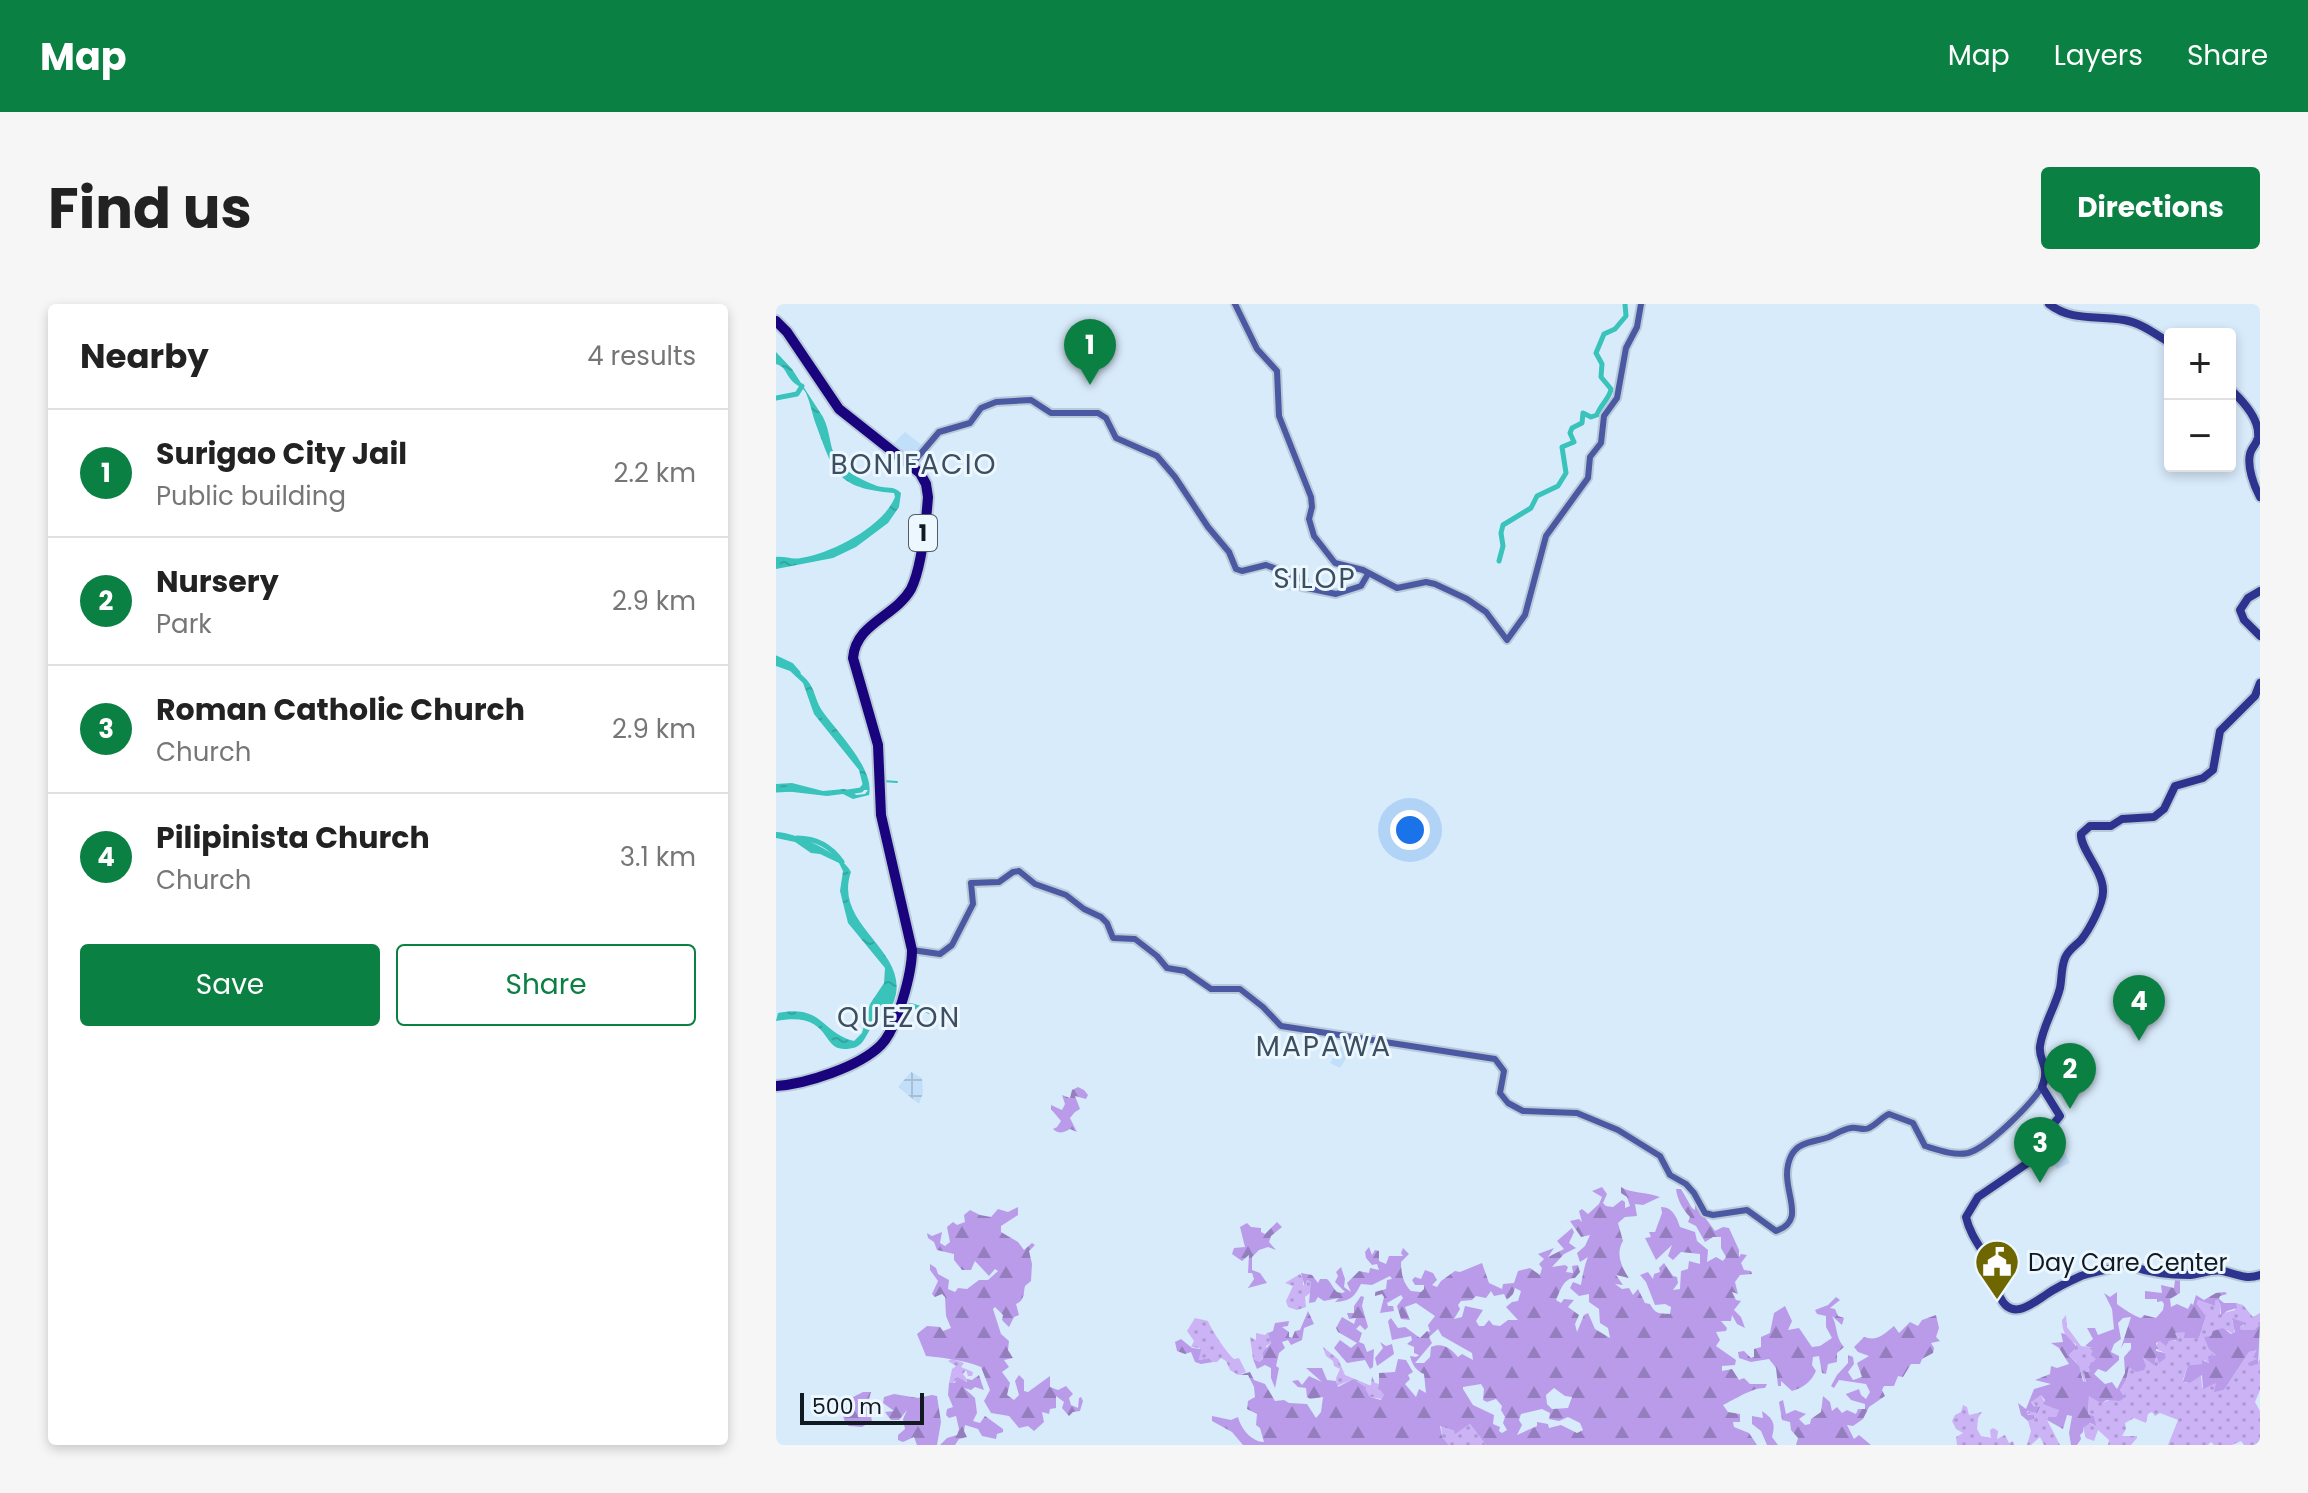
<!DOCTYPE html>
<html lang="en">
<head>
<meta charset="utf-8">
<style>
  :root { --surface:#fff; --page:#f6f6f6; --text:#222; --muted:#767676; --line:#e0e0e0; --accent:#0b8043 }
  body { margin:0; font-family:Poppins,sans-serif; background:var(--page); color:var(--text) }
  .controls { position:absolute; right:24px; top:24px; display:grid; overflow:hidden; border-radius:8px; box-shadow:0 4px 12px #0003 }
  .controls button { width:72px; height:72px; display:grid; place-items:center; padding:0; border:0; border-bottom:2px solid var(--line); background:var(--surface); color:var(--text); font:40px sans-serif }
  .scale { position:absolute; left:24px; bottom:20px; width:124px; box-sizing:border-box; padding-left:8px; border:4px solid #111921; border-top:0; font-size:22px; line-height:28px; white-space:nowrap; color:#111921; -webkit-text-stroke:6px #edf7ff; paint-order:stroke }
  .you { position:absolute; left:634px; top:526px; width:28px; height:28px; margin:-20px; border:6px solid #fff; border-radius:50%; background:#1a73e8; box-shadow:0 0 0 12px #1a73e833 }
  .badge { display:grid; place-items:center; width:52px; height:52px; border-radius:50%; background:var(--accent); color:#fff; font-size:26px; font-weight:700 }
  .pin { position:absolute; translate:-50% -66px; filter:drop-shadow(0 2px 4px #0008) }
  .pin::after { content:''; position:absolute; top:42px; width:28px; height:24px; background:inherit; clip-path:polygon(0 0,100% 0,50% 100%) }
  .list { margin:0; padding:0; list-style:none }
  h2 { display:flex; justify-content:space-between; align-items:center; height:104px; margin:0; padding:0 32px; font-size:34px }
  h2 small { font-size:26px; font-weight:400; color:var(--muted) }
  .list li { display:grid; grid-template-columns:52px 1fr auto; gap:24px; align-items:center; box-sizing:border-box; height:128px; padding:0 32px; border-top:2px solid var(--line) }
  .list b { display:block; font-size:30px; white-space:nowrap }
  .list p { margin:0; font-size:26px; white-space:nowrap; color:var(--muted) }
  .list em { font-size:26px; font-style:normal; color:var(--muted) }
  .actions { display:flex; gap:16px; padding:24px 32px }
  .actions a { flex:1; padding:18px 0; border:2px solid var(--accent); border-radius:8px; text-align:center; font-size:28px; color:var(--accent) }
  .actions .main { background:var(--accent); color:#fff }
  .map { position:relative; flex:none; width:1484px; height:1141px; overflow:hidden; border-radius:8px }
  header { display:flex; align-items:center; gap:48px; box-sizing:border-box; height:112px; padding:0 40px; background:var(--accent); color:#fff }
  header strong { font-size:38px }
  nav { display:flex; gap:44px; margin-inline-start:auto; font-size:28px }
  .intro { display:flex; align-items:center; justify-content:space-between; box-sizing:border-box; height:192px; padding:0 48px }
  h1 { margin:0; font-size:56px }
  .button { padding:20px 36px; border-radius:8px; background:var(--accent); color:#fff; font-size:28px; font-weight:700 }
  main { display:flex; gap:48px; padding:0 48px }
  aside { flex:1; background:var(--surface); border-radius:8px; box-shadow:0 4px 12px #0003 }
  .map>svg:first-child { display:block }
  .built { fill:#c2dff9 }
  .industrial { fill:url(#industrial-grid) }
  .grass { fill:url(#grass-dots) }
  .forest { fill:url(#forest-firs); fill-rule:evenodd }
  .water { fill:url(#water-ripples) }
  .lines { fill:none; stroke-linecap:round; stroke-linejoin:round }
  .stream { stroke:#39c3bb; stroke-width:2 }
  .river { stroke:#39c3bb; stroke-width:5 }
  .secondary-casing { stroke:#b8c9d8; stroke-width:10 }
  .primary-casing { stroke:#b8c9d8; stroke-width:12 }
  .highway-casing { stroke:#b8c9d8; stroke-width:14 }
  .secondary { stroke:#4b59a3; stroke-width:6 }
  .primary { stroke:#2c3490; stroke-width:8 }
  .highway { stroke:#19047d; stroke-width:10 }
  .labels { text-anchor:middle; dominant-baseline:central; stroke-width:6; stroke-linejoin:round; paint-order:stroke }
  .shield { fill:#edf7ff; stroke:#535c64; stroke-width:2 }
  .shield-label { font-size:22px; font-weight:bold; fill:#111921 }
  .poi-label { font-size:24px; fill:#111921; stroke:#edf7ff; text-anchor:start }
  .quarter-label { font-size:28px; letter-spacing:2px; fill:#3b4f60; stroke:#edf7ff }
</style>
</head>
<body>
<header>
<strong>Map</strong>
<nav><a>Map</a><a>Layers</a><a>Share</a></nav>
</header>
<div class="intro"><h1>Find us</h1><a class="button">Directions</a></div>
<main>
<aside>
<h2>Nearby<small>4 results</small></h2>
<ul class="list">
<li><span class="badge">1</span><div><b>Surigao City Jail</b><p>Public building</p></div><em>2.2 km</em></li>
<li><span class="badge">2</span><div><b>Nursery</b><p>Park</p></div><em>2.9 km</em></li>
<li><span class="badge">3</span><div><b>Roman Catholic Church</b><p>Church</p></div><em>2.9 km</em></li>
<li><span class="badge">4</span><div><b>Pilipinista Church</b><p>Church</p></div><em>3.1 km</em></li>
</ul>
<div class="actions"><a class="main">Save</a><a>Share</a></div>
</aside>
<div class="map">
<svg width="1484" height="1141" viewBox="0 0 1484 1141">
  <defs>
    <pattern id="industrial-grid" width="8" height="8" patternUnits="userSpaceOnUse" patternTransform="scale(2)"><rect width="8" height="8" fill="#c2dff9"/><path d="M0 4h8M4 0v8" fill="none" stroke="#a6bfd5"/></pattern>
    <pattern id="grass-dots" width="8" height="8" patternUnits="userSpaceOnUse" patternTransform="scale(2)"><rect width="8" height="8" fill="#cbb3f5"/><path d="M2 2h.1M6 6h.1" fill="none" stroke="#ad99d2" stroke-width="1.8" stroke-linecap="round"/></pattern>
    <pattern id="forest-firs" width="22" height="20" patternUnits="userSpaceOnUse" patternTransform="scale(2)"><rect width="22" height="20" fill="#b99bea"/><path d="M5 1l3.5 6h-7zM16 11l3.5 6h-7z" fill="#957ebd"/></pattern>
    <pattern id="water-ripples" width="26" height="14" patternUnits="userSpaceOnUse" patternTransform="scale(2)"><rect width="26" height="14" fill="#39c3bb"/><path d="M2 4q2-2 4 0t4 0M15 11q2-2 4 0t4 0" fill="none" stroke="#31a7a0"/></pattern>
  </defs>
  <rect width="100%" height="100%" fill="#d8ebfb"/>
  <!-- built -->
  <g class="built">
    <polygon points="129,128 147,142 135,156 117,140"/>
    <polygon points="491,262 517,272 515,287 506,286 500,281"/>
    <polygon points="565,741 575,747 564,764 554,759"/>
    <polygon points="1285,840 1294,859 1281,865 1271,847"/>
  </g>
  <!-- industrial -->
  <polygon class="industrial" points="135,768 146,774 147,789 143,800 122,783"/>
  <!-- grass -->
  <g class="grass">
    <polygon points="524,970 527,974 527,981 530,982 531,976 535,978 535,988 529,993 530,1003 521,1006 512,1003 510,997 517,982 509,979"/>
    <polygon points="1422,996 1439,1002 1439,997 1442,996 1445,1002 1444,1010 1459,1006 1460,999 1467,1001 1477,1013 1484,1009 1484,1020 1478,1026 1465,1026 1464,1023 1469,1021 1456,1016 1459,1025 1457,1030 1451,1026 1430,1037 1440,1051 1433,1052 1433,1059 1428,1056 1426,1060 1412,1061 1407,1076 1409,1079 1414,1079 1425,1071 1426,1084 1441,1078 1440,1088 1448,1086 1473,1048 1481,1046 1481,1049 1478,1051 1482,1058 1484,1055 1484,1086 1479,1098 1484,1107 1484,1141 1468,1141 1465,1137 1456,1141 1438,1141 1435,1138 1432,1141 1392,1141 1402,1116 1384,1109 1379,1112 1376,1108 1372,1110 1370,1119 1358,1114 1349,1119 1350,1125 1346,1132 1361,1132 1361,1134 1355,1141 1332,1141 1333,1136 1322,1126 1318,1137 1310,1134 1307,1124 1313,1119 1319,1122 1318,1112 1312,1110 1313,1092 1328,1098 1348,1091 1344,1086 1350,1076 1353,1063 1369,1059 1367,1053 1380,1052 1383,1058 1390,1054 1389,1049 1378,1044 1383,1037 1400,1037 1399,1029 1409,1027 1412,1033 1423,1034 1430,1012 1421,1000"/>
    <path d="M 1290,1011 L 1291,1023 L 1305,1042 L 1317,1044 L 1321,1055 L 1312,1063 L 1314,1067 L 1310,1067 L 1309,1079 L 1301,1059 L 1293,1051 L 1299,1045 L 1300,1040 C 1290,1036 1286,1026 1286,1016 Z"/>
    <path d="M 419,1014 L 432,1017 C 436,1027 450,1048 458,1055 L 463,1054 L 470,1068 L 462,1071 L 454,1066 L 450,1057 L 445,1054 L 441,1058 L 437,1058 L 433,1054 L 423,1056 L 424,1044 L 415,1043 L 418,1037 L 411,1027 Z"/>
    <polygon points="492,1028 495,1039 490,1042 491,1046 484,1058 477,1055 474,1033 480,1036 480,1029 489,1031"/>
    <polygon points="547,1043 562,1055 569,1071 593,1081 595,1081 596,1072 599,1079 604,1080 608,1091 606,1095 594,1093 588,1082 577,1075 561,1082 560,1074 564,1065 558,1062 557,1057 550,1052"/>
    <polygon points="176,1055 188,1059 185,1063 197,1068 196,1072 192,1072 190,1066 187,1070 192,1077 180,1076 176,1081 173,1079 176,1065 180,1062 172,1057"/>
    <polygon points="1261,1091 1265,1091 1269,1099 1283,1106 1280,1113 1272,1113 1271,1116 1284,1141 1268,1141 1264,1133 1255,1141 1251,1141 1255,1127 1252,1117 1258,1115 1251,1109 1254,1107 1261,1109 1263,1105 1255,1098"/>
    <polygon points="1187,1101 1191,1103 1193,1111 1206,1108 1202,1114 1201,1125 1205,1132 1215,1134 1214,1126 1217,1124 1222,1127 1221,1135 1229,1131 1233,1139 1237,1137 1238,1141 1181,1141 1180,1133 1187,1129 1180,1125 1176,1117 1179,1111 1185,1108"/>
    <polygon points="694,1120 710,1141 673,1141 666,1133 665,1121 683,1127"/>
  </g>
  <!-- forest -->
  <g class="forest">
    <path d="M 302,783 L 308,786 L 312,791 L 310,795 L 299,792 L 304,805 L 299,808 L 294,814 L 301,828 L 294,825 C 287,829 282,830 277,825 L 281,823 L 285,817 L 275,805 L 275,801 L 286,806 L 289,800 L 286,791 L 294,794 L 296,786 Z"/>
    <path d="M 826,883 L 831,890 L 827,899 L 830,902 L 837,903 L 846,896 L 849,898 L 849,904 L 854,902 L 851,893 L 845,889 L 845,883 C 853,889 872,888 884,893 L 867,901 L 859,900 L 861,912 L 849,913 L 842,919 L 847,937 C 839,950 846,964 853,974 L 840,971 L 847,981 L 839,980 L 846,985 L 853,984 L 857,991 L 862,985 L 869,999 L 874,1000 C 880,1011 883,1009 894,1010 L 895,1003 L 889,1000 L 879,1001 L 870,978 L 864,971 L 872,968 L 877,975 L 878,970 L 884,968 L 883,964 L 888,959 L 897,972 L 901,973 L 902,979 L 897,986 L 904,985 L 905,967 L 912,965 L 913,957 L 924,960 L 924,950 L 905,948 L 897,956 L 892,952 L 896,941 L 880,956 L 869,934 L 875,933 L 873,928 L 879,928 L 886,909 L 885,903 C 897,903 901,914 904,923 L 919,928 L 921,937 L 932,946 L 931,958 L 940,953 L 947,957 L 950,953 L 945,944 L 945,933 L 937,933 L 929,938 L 920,922 L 912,918 L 914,913 C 907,906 901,895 900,885 L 905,885 L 916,904 L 919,906 L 919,900 L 939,927 L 947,923 L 953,924 L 963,946 L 963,953 L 965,950 L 971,951 L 965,959 L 968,966 L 975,967 L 976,970 L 964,971 L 959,978 L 962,990 L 956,988 L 960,996 L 965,997 L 958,1006 L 965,1013 L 969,1024 L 961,1020 L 956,1011 L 955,1017 L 945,1017 L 951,1024 L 950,1027 L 940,1028 L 944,1036 L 940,1042 L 960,1056 L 959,1061 L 946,1062 L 946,1067 L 956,1065 L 963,1076 L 968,1074 L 974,1080 L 991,1080 L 989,1084 C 978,1083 959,1095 947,1101 L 952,1108 L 964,1110 L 964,1118 L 957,1118 L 958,1123 L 973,1129 L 981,1141 L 710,1141 L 694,1120 L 679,1130 L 678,1126 L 664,1122 L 666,1133 L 673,1141 L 467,1141 L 456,1128 L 436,1117 L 436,1112 L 455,1116 L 462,1113 C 465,1125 476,1138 488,1138 L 484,1124 L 480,1121 L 481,1110 L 471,1105 L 472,1097 L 479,1093 L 478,1083 L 472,1071 L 463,1071 L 474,1068 L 478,1076 L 489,1080 L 499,1097 L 508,1096 L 513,1099 L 531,1100 L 540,1114 L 545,1108 L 547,1093 L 534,1095 L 531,1093 L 530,1084 L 522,1083 L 516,1077 L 522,1076 L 526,1081 L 533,1072 L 546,1078 L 530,1064 L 546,1064 L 551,1076 L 560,1077 L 562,1083 L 577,1075 L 588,1082 L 594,1093 L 605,1096 L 608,1091 L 603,1084 L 603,1069 L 619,1068 L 622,1055 L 630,1056 L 637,1068 L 632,1071 L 634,1075 L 629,1080 L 640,1093 L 643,1085 L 650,1089 L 648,1070 C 640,1067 636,1060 634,1052 L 640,1053 L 643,1051 L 638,1049 L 638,1043 L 631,1040 L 636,1036 L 635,1032 L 616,1036 L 612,1017 L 615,1014 L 622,1024 L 629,1023 L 644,1034 L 651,1027 L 654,1028 L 652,1021 L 659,1012 L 640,999 L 629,1003 L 634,1016 L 625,1015 L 621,1002 L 627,994 L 625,991 L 611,999 L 612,1002 L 617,1002 L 618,1007 L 604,1009 L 608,993 L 606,990 L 599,992 L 599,988 L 610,985 L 611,976 L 616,975 L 614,972 L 596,981 L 585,980 C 578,993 575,997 559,998 L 563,994 L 548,997 L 542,993 L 539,998 L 533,999 L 535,978 L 531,976 L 529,983 L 525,969 L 536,971 L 542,979 L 544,975 L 551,975 C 558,981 558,992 569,988 L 559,978 L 562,972 L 560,968 L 565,963 L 569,975 L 568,983 L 575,988 L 571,979 L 583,967 L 593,969 L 594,964 L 603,966 L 601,960 L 596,961 L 590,954 L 589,948 L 593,943 L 596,951 L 599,946 L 603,947 L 603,957 L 610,960 L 613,952 L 627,952 L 625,949 L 627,944 L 633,950 L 625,958 C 625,969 627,979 635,987 L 645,988 L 648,985 L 648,981 L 639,981 L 636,976 L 639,973 L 645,975 L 649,966 L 657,969 L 661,976 L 656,981 L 661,983 L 665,977 L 679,967 L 684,968 L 706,959 L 713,979 L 726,985 L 727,980 L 738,979 L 742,967 L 754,964 L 764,971 L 766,964 L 763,960 L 768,955 L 762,950 L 778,944 L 772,953 L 788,945 L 781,937 L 796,924 L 798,928 L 793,939 L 800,944 L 788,950 L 776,963 L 789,961 L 792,963 L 790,968 L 797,969 L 796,962 L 802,961 L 804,968 L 799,974 C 787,974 784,988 780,996 L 785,999 L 788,995 L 798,996 L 792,1003 L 803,1011 L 799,1020 L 801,1028 L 808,1011 L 812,1009 L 819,1025 L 834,1034 L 832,1024 L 824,1019 L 823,1005 L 813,998 L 813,990 L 803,992 L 794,984 L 797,978 L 805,981 C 806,974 809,959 812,953 L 804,958 L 801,949 L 809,942 L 814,931 L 805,933 L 794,917 L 803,915 L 806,918 L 803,907 L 806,905 L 812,910 L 823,900 L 826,893 L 816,887 ZM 739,984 L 745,987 L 742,997 L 736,998 L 730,1003 L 742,1016 L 732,1016 L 724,1022 L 717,1021 L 713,1016 L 708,1022 L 703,1022 L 700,1017 L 707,1006 L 689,1002 L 686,1013 L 678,1015 L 684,1005 L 682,1001 L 685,997 L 696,996 L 700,992 L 710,994 L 715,987 L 718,992 L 728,990 L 731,996 L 737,990 ZM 662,1025 L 666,1032 L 696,1049 L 697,1056 L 686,1050 L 682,1053 C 675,1045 667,1038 655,1043 L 654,1053 L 648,1059 L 639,1059 L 656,1039 L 653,1033 ZM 705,1080 L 708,1085 L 707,1096 L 711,1098 L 720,1095 L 726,1102 L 725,1106 L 729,1113 L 727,1119 L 731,1126 L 726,1129 L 723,1127 L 724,1123 L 717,1120 L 718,1111 L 697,1101 L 687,1085 L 687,1083 ZM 778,1084 L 789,1092 L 796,1093 L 792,1104 L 776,1105 L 771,1100 L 770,1091 ZM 766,1105 L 774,1109 L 773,1115 L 783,1117 L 792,1113 L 804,1119 L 807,1126 L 801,1129 L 785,1121 L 773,1124 L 772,1120 L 761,1118 L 761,1122 L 741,1131 L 746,1121 L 743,1116 L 745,1110 Z"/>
    <path d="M 242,903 L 242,911 L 225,922 L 225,928 L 242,938 L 248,946 L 256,939 L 259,941 L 253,947 L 256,960 L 255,977 L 249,982 C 247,990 249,996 240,1000 L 243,1011 L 238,1013 L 233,1023 L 226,1016 L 227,1011 L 219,1003 L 217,1005 L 225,1030 L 233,1037 L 232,1046 L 237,1054 L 228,1056 L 233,1063 L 226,1068 L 234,1079 L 231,1091 L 238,1096 L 243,1091 L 239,1077 L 243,1071 L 248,1076 L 248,1087 L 252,1088 L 274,1072 L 274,1083 L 282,1086 L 290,1082 L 297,1090 L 293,1094 L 295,1101 L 302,1104 L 303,1094 L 305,1093 L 307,1097 L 304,1107 L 297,1108 L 293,1112 L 286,1104 L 288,1098 L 280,1092 L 280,1104 L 274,1105 L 273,1110 L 266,1108 L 268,1118 L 258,1127 L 252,1122 L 243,1124 L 233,1112 L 215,1109 L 208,1097 L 214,1086 L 205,1063 C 187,1056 169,1054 150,1052 L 141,1030 L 151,1022 L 164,1023 L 167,1027 L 175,1024 L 170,1012 L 169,993 L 166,990 L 159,993 L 156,990 L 162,977 L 154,966 L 154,960 L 160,964 L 162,970 L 173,976 L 172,985 L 179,988 L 182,984 L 191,985 L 203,976 L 212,976 L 222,967 L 219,965 L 213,972 L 199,957 L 195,966 L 186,966 L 178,956 L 178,950 L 161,946 L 158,938 L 152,934 L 151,929 L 156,932 L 166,928 L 164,939 L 169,942 L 174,938 L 171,923 L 177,918 L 181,921 L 189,918 L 188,911 L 194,906 L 204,911 L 215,913 L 222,905 L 232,908 Z"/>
    <polygon points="501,918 506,923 495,932 493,938 500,946 492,943 483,946 476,953 476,966 484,969 491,979 472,984 478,975 476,969 472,969 473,951 466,957 456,950 458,944 469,943 464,923 471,919 475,923 485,924 485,928 489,930"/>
    <path d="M 1400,968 L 1404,975 L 1404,989 L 1394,995 L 1395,1003 L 1401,1000 L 1412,1005 L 1415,999 L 1417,1001 L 1420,991 L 1428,996 L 1440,989 L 1449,988 L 1451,990 L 1444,992 L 1443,995 L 1448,999 L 1460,999 L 1461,1004 L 1451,1007 L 1445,1012 L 1445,1002 L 1442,996 L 1439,997 L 1439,1002 L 1422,996 L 1421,1000 L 1430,1012 L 1423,1034 L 1408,1034 L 1409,1028 L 1399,1029 L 1402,1036 L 1393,1037 L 1390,1042 L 1384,1037 L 1380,1039 L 1380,1047 L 1389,1049 L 1390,1054 L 1383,1059 L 1380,1052 L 1378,1061 L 1367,1053 L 1370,1062 L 1368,1066 L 1360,1068 L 1353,1063 L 1350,1076 L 1344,1086 L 1349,1093 L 1344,1097 L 1331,1096 L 1325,1099 L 1313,1092 L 1312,1110 L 1318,1112 L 1320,1122 L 1314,1119 L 1307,1124 L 1307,1128 L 1304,1131 L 1305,1135 L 1301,1141 L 1295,1141 L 1293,1129 L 1296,1112 L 1291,1111 L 1287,1125 L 1271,1116 L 1272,1113 L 1280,1113 L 1283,1106 L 1267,1100 L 1269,1096 L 1265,1091 L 1255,1098 L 1258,1102 L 1264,1103 L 1261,1109 L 1251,1107 L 1252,1111 L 1258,1111 L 1258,1115 L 1252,1117 L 1245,1111 L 1242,1099 L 1250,1105 L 1258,1085 L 1275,1080 L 1259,1076 L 1274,1070 L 1275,1062 L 1281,1064 L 1293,1060 L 1283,1044 L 1275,1039 L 1287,1038 L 1285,1029 L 1289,1030 L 1301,1043 L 1293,1051 L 1303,1062 L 1307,1077 L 1310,1078 L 1308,1068 L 1314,1067 L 1312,1063 L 1320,1055 L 1315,1051 L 1317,1044 L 1309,1042 L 1317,1035 L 1311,1024 L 1319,1024 L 1322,1031 L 1338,1025 L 1336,1005 L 1328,989 L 1334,993 L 1341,988 L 1341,1000 C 1346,1004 1360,1013 1365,1014 L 1368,1011 L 1380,1014 L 1387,1006 L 1388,1000 L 1386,997 L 1381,998 L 1381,995 L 1369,995 L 1369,987 L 1386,989 L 1385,981 L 1398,984 ZM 1355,1013 L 1345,1044 L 1348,1039 L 1355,1039 L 1355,1045 L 1348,1053 L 1349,1069 L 1341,1085 L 1336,1078 L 1329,1080 L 1318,1070 L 1322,1065 L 1330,1068 L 1343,1056 L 1343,1052 L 1335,1048 L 1338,1040 L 1345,1035 L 1342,1019 L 1347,1014 Z"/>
    <polygon points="585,992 588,993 586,1002 592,1023 589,1026 584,1021 580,1025 586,1029 583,1038 588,1040 591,1048 598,1045 597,1063 594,1065 589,1056 571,1059 558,1044 564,1036 575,1044 581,1039 562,1028 560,1024 566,1013 578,1020 580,1014 573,1015 571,1009 578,1009 578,1002"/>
    <path d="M 1060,993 L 1064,996 L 1054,1004 L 1059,1005 L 1062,1012 L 1068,1014 L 1066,1021 L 1056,1012 C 1062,1023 1059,1033 1068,1043 L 1061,1049 L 1061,1058 L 1052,1060 L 1050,1070 L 1046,1069 L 1043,1052 L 1037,1053 L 1036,1061 L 1040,1067 C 1034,1079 1028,1083 1016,1087 L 1005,1077 L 1005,1082 L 1002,1082 L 1000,1064 L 993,1055 L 975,1058 L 963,1054 L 962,1048 L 968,1047 L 975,1054 L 978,1053 L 978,1045 L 985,1043 L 985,1033 L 994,1029 L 998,1009 L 1009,1002 L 1016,1017 L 1012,1026 L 1023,1024 L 1036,1043 L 1044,1042 L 1056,1034 L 1050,1023 L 1050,1012 L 1041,1010 L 1039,1006 L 1052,1001 Z"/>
    <polygon points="532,1007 538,1020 528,1024 526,1036 515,1041 512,1036 506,1038 509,1044 503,1049 500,1062 503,1064 499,1084 495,1074 495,1064 489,1061 481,1065 477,1055 484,1058 487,1054 487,1048 495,1039 492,1029 497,1027 499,1019 513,1017 512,1022 506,1023 513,1028 513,1033 516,1034 519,1027 524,1026"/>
    <path d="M 1160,1011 L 1163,1024 L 1160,1033 L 1164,1037 L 1155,1039 L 1158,1044 L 1157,1049 L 1146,1055 L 1144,1060 L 1135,1060 L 1127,1073 L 1122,1072 L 1118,1082 L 1108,1082 L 1106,1086 L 1109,1092 L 1093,1103 L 1087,1115 L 1077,1122 L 1071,1121 L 1078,1135 L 1083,1131 L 1095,1141 L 1020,1141 L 1022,1134 L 1015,1126 L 1014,1118 L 1006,1116 L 1003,1098 L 1007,1096 L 1010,1110 L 1019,1106 L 1030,1110 L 1023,1115 L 1029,1121 L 1034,1120 L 1035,1115 L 1045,1108 L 1047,1092 L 1054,1098 L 1056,1107 L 1061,1103 L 1066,1109 L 1071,1106 L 1080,1110 L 1082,1105 L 1089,1105 L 1089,1100 L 1075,1096 L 1070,1090 L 1083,1085 L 1085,1091 L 1090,1095 L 1094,1088 L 1090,1080 L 1063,1076 L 1058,1084 L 1055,1082 L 1061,1071 L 1072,1059 L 1072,1051 L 1077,1053 L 1078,1060 L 1072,1068 L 1077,1076 L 1086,1073 L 1081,1059 L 1093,1052 L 1082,1048 L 1078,1043 L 1088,1033 C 1102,1038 1109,1029 1118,1022 L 1123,1029 L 1134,1018 L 1142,1022 L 1146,1016 Z"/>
    <polygon points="1456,1014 1470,1019 1464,1023 1465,1026 1478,1026 1484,1020 1482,1060 1473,1062 1472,1059 1481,1055 1477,1053 1481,1046 1473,1048 1448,1086 1440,1088 1438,1088 1440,1079 1427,1085 1426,1071 1414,1079 1407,1078 1412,1061 1426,1060 1426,1056 1433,1059 1432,1052 1440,1051 1433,1045 1428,1033 1435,1032 1437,1027 1447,1024 1455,1030 1459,1028"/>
    <polygon points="405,1035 416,1044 425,1045 423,1056 433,1054 437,1058 425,1060 419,1058 415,1048 409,1050 401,1047 399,1038"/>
    <polygon points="604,1038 610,1042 616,1040 618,1050 601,1062 599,1054 607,1044"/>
    <polygon points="203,1071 208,1086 199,1083 195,1086 188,1084 199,1094 201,1109 197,1117 204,1119 209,1112 227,1125 227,1128 221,1130 220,1135 206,1132 202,1125 189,1121 188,1127 191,1133 183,1135 179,1141 164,1141 171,1134 181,1131 183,1125 180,1112 173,1114 170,1111 171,1105 177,1103 172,1091 173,1079 179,1079 181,1073 191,1078 191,1075 196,1076"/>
    <path d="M 87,1088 L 95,1088 L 92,1099 L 96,1117 L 86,1123 L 73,1122 C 67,1118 65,1107 68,1101 L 76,1110 L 79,1104 L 77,1093 Z"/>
    <polygon points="118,1090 142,1094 156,1091 161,1092 165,1118 161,1141 141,1141 138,1133 127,1138 122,1136 122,1131 129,1125 127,1115 131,1106 123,1116 115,1116 109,1108 118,1107 107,1099 108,1093"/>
    <path d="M 986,1107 C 997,1115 1000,1119 996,1133 L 1002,1141 L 991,1141 L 985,1127 L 976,1120 L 976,1112 L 987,1114 Z"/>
  </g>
  <!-- water -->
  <g class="water">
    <path d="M 0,48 L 16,65 L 47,113 C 55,128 53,146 63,160 C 71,169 91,178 101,182 C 111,185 117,181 125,189 L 123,203 L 112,219 L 80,243 L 57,254 L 0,265 L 0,253 C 9,252 16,256 25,254 C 56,249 107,223 119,193 L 118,189 C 59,184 58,168 39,118 C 36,109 34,98 30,89 C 27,83 21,82 16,77 C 9,69 10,63 0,60 Z"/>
    <path d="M 0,355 C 12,361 22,366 31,376 C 39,385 39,395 45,405 C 59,426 99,464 93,491 L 77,495 L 67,490 L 51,492 L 0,486 L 0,480 L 16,479 L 47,487 L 68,485 L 76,487 L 80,491 L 89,490 L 92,486 L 88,486 L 83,466 L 38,410 L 27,379 L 14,367 L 0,362 Z"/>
    <path d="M 0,528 C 20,528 66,550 75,568 C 56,622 136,647 118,697 C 115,706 102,712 95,724 C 87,736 87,745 68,745 C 44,745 56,707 0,717 L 2,709 C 47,700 44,728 78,737 L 86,729 L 94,700 L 108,679 L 109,664 L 72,619 L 64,587 L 67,567 L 63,559 L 44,550 L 35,549 L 19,538 L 0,534 Z"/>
  </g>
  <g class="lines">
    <!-- stream -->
    <polyline class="stream" points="107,477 121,478"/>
    <!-- river -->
    <g class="river">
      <polyline points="0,94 21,90 26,82"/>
      <path d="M 723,257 L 727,242 L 725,229 L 727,221 L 755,204 L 761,192 L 782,182 L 790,169 L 786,143 L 798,138 L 794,129 L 796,124 L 806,119 L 807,109 L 815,113 L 821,111 C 824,101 834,94 835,85 L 825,73 L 826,60 L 820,49 L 828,30 L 839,25 L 850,12 L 849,0"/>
      <polyline points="0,354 15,361 22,369"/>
      <polyline points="0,486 19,485"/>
      <polyline points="72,488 85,486 90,480"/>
      <path d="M 21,534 C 40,534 55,542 66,558"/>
      <polyline points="125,701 137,702 158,709"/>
    </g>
    <!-- secondary casing -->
    <g class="secondary-casing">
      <g id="secondary">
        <polyline points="459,0 481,45 501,67 503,112 535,193 536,203 533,215 538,232 559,259 587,266 621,284 650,278 659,280 691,295 710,308 731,336 749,311 770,232 812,174 814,153 825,139 828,112 841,94 850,44 861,23 865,0"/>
        <polyline points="135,161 163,128 194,119 205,104 220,98 255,96 275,109 322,109 330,114 340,134 381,152 399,173 432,223 453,248 460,265 466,267 490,261 528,276 526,283 560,290 585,282 592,270"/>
        <path d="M 136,646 L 164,650 L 176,641 L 197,600 L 195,579 L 223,578 L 237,568 L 243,567 L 259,580 L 290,591 L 308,605 L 325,613 L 331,619 L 337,634 L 359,635 L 381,652 L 391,664 L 409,667 L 435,685 L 464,685 L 487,703 L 505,722 L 719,755 L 728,767 L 724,789 L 732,799 L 747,807 L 801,809 L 842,826 L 884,852 L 894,871 L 910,880 L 918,889 L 929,909 L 937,911 L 971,906 L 1000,927 C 1035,915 1000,883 1015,852 C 1022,837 1040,838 1053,833 C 1060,830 1067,825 1075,824 C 1082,823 1088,827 1093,824 C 1101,820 1106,813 1113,810 L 1137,819 L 1149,842 C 1162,846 1178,852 1192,849 C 1213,843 1254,801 1266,783"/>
      </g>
    </g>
    <!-- primary casing -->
    <g class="primary-casing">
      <g id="primary">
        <path d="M 1273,0 C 1296,18 1322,11 1348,16 C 1365,19 1379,30 1394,39"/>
        <path d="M 1454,85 C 1466,96 1484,115 1482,133 C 1481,140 1475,144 1474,150 C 1471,163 1478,182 1484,193"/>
        <polyline points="1484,287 1472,294 1464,306 1468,316 1484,332"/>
        <path d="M 1484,379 L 1479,392 L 1444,427 L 1437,466 L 1427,474 L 1399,482 L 1388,505 L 1378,513 L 1346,515 L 1335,522 L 1314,522 L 1305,530 C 1304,545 1327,567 1327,586 C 1328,599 1313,626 1305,636 C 1299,642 1292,646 1289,654 C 1285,664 1286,674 1284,684 C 1279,704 1267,721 1264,742 C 1262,758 1275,761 1266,783 L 1284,812 L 1270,829 L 1269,847 L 1202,893 L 1190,913 C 1194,932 1207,946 1216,963 C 1222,972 1219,983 1224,993 C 1236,1018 1257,999 1271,990 C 1281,983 1294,977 1305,972 C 1318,967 1335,967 1347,959 C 1368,968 1391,971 1414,971 C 1425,970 1436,965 1447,967 C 1460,970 1470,976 1484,971"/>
      </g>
    </g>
    <!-- highway casing -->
    <g class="highway-casing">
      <path id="highway" d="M 0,17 L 11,28 L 63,105 L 144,169 L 150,180 L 152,193 C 150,219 146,263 135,285 C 119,313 80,319 77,354 L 102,441 L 105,511 L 136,646 C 136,669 121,725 105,741 C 83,763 30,780 0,782"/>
    </g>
    <!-- secondary -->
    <use href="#secondary" class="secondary"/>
    <!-- primary -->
    <use href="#primary" class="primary"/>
    <!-- highway -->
    <use href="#highway" class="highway"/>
  </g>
  <!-- icons -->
  <defs>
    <g id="civic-pin" transform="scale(2.3)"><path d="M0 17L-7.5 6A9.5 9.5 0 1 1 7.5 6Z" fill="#6e6700" stroke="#edf7ff"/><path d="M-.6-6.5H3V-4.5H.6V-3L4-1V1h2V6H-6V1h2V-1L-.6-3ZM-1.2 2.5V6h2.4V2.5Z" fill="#fff"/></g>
  </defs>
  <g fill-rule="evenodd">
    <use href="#civic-pin" x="1221" y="958"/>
  </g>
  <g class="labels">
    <!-- shield labels -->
    <rect class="shield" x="133" y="211" width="28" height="36" rx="6"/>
    <g class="shield-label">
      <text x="147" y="229">1</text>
    </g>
    <!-- poi labels -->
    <g class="poi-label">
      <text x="1252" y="958">Day Care Center</text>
    </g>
    <!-- quarter labels -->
    <g class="quarter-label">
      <text x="138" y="160">BONIFACIO</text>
      <text x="539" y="274">SILOP</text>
      <text x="123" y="713">QUEZON</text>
      <text x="548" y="742">MAPAWA</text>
    </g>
  </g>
</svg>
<div class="controls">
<button>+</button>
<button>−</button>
</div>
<div class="scale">500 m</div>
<div class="you"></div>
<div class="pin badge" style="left:314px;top:81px">1</div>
<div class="pin badge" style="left:1294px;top:805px">2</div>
<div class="pin badge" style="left:1264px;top:879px">3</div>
<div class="pin badge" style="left:1363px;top:737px">4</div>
</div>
</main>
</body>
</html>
